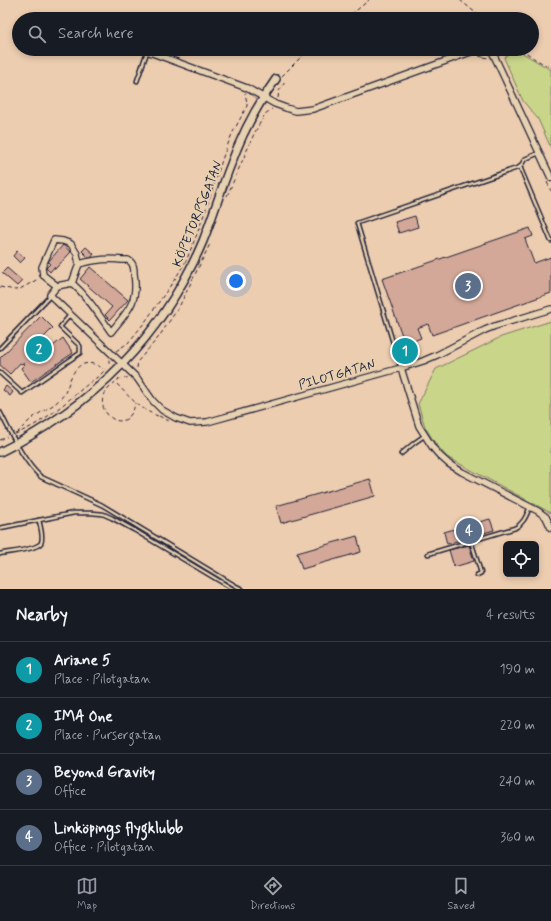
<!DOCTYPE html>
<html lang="en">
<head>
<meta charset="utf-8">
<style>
  :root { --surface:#171b24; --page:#242831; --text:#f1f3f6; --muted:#9ea1a6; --line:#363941; --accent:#9495a2 }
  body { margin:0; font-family:Mynerve,sans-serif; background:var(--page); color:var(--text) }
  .controls { position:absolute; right:12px; bottom:12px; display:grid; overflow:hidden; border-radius:6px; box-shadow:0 2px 6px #0003 }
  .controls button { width:36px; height:36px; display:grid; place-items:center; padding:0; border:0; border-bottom:1px solid var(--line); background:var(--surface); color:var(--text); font:20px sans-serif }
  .you { position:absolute; left:236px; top:281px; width:14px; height:14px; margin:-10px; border:3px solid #fff; border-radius:50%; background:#1a73e8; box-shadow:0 0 0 6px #1a73e833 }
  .badge { display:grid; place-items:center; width:26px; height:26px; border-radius:50%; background:var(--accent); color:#fff; font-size:13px; font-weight:700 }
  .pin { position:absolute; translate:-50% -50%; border:2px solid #fff; box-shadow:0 1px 4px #0006 }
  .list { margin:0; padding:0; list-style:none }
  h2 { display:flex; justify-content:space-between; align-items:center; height:52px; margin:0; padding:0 16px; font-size:17px }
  h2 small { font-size:13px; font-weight:400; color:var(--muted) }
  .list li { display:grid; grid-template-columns:26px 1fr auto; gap:12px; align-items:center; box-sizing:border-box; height:56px; padding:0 16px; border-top:1px solid var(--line) }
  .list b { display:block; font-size:15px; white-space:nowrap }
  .list p { margin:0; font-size:13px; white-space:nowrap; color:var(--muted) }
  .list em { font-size:13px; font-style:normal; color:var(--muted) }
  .icon { flex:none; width:22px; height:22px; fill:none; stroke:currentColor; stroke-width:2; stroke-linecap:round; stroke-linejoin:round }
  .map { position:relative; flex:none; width:551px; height:589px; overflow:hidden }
  .search { position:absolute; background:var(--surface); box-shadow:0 2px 6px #0003; left:12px; right:12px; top:12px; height:44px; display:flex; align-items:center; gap:10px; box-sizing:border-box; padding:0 14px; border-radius:22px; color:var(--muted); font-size:15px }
  .sheet { height:276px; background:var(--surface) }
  nav { display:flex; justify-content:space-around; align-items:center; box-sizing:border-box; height:56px; border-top:1px solid var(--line); background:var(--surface); font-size:11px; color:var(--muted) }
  nav a { display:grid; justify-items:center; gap:2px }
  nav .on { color:var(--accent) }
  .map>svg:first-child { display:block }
  .green { fill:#c9d589; stroke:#767c62 }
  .building { fill:#d3a898; stroke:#22223b }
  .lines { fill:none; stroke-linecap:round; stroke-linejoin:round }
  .service-casing { stroke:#22223b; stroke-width:5.5 }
  .minor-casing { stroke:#22223b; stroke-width:8 }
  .tertiary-casing { stroke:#22223b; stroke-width:10 }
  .path { stroke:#22223b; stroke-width:1; stroke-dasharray:4 3; stroke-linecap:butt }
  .service { stroke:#e7d1b0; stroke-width:2.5 }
  .minor { stroke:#e7d1b0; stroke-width:5.5 }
  .tertiary { stroke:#e7d1b0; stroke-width:7 }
  .labels { text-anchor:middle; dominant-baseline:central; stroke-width:3.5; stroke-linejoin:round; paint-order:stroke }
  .street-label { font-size:13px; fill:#22223b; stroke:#e7d1b0 }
</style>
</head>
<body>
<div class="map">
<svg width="551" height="589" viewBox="0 0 551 589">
  <rect width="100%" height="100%" fill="#edcdaf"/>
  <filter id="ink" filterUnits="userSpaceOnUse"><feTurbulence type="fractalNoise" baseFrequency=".025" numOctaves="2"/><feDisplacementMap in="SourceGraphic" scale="8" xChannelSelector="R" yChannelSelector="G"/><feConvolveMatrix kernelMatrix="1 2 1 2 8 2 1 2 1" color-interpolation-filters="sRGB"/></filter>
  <g filter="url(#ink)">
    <!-- green -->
    <g class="green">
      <polygon points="512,49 516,49 551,70 551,148 538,119 523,101 504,58"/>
      <polygon points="551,321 551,513 447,457 435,443 425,427 418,404 436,369 501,337"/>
    </g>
    <!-- building -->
    <g class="building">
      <polygon points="415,216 418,227 399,233 395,222"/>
      <polygon points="530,228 533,236 525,239 534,263 551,257 551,293 432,335 428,324 417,328 421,338 405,344 382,279"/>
      <polygon points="63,245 71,252 55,269 54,267 50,272 46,268 50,264 48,262"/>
      <polygon points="86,247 94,254 90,259 82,251"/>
      <polygon points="17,251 25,258 20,263 13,256"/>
      <polygon points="90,267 128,300 110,320 105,315 112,307 80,279"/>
      <polygon points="7,268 22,281 17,286 2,273"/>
      <polygon points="41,316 53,328 44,337 53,346 63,338 73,353 31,382 21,368 25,364 23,363 22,364 20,363 10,374 0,365 0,358"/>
      <polygon points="6,386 13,392 10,396 3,390"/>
      <polygon points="370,479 375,496 281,523 276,506"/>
      <polygon points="490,519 494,530 447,544 444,532"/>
      <polygon points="357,536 361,552 302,569 297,553"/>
      <polygon points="469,545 474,561 454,567 449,550"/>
    </g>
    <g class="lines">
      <!-- service casing -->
      <g class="service-casing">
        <g id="service">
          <polyline points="137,81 147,52"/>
          <polyline points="539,153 525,159 520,167 551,241"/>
          <polyline points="0,348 50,296"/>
          <polyline points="401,368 397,356 357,223 520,167"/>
          <polyline points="0,373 22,393 80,353 80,346 60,327 70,315"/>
          <path d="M 0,412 C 11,433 23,461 41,477 L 102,505 L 236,586 L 242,589"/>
          <polyline points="401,454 414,443 424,436"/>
          <polyline points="0,528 74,513 92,513 103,514 112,518 134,530 233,589"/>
          <polyline points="471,541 481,573 477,575"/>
          <path d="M 0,554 C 8,552 36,550 41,543 C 44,537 40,526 39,520"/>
          <path d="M 428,554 L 515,528 C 524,523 526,516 530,507"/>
        </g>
      </g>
      <!-- minor casing -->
      <g class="minor-casing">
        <g id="minor">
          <polyline points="491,49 551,178"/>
          <polyline points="147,51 247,88 275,104 286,108 296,111 313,109 479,49"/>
          <path d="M 72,283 L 79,264 L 77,254 L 71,244 L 63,241 L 54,240 L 42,267 L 43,275 L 57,286 L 72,283 C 88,297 99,315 111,332 C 127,312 139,302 134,274 C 134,269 134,263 128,260 C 126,260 124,260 122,260 C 107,258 93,260 79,264"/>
          <polyline points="57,286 50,295 137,378 153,401 162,410 176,418 190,423 207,422 218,419 401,368 423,361 437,355 485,330 495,326 551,309"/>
          <polyline points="401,368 419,426 433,448 440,456 449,464 462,472 538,511 546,517 551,528"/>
        </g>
      </g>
      <!-- tertiary casing -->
      <g class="tertiary-casing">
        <path id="tertiary" d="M 0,452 C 92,407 163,336 203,241 C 213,216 221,189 231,164 C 242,134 257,105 276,79"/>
      </g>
      <!-- path -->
      <g class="path">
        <polyline points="460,0 483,19"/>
        <polyline points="346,19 369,0"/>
        <polyline points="521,49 535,59 551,68"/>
        <polyline points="486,51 483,57 489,58"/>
        <polyline points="479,56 483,57"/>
        <polyline points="282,76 309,49"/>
        <polyline points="278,98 279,91 285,82"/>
        <polyline points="547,182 551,191"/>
        <polyline points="227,196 254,134 265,114 272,109"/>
        <polyline points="0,287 15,290 20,289 38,279"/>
        <polyline points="116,351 128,343 145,322 175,279 186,261 197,234 207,206 224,154 232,134 247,106 247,103 245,93"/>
        <polyline points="137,368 138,361 158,338 179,307 210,244"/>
        <path d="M 128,378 C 121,377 117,380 112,385 C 109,388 106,391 104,395 C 96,411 120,432 131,414 C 134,411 134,407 135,403"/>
        <path d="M 117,384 C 129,397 141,410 158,416"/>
        <polyline points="159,416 169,421"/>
        <path d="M 17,433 C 24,426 31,418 40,413 C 46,409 53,406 58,401 C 69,392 67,382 74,372 C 80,361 94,361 103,369"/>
        <path d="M 15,434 C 45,423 69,399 93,380 L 99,376 L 109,366 L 109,359"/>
        <polyline points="0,440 7,437"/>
      </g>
      <!-- service -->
      <use href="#service" class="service"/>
      <!-- minor -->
      <use href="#minor" class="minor"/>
      <!-- tertiary -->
      <use href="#tertiary" class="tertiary"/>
    </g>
  </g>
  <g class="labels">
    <!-- street labels -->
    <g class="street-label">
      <text transform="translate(198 214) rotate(-68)">KÖPETORPSGATAN</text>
      <text transform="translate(337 375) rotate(-16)">PILOTGATAN</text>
    </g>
  </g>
</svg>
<div class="controls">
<button><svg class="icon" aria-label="locate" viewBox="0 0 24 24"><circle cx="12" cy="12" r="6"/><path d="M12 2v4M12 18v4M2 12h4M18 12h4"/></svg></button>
</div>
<div class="you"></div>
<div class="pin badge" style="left:405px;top:351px;background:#0f9aa8">1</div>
<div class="pin badge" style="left:39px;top:349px;background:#0f9aa8">2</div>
<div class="pin badge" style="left:468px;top:286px;background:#5c6f8a">3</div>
<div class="pin badge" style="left:469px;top:531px;background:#5c6f8a">4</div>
<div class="search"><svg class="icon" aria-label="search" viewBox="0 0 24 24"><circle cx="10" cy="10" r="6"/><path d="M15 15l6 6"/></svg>Search here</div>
</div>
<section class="sheet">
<h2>Nearby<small>4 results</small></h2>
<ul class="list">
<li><span class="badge" style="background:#0f9aa8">1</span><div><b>Ariane 5</b><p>Place · Pilotgatan</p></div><em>190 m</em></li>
<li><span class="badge" style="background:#0f9aa8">2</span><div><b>IMA One</b><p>Place · Pursergatan</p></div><em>220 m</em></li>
<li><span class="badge" style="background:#5c6f8a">3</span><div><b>Beyond Gravity</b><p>Office</p></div><em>240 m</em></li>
<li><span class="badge" style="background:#5c6f8a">4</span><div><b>Linköpings flygklubb</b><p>Office · Pilotgatan</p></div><em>360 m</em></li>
</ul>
</section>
<nav>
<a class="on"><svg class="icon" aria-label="map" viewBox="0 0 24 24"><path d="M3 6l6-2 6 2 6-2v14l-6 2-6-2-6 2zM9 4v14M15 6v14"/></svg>Map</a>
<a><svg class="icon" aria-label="directions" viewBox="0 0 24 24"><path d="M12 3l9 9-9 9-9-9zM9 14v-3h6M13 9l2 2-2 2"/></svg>Directions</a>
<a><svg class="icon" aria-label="saved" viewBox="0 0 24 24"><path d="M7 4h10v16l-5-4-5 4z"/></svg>Saved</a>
</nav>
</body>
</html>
